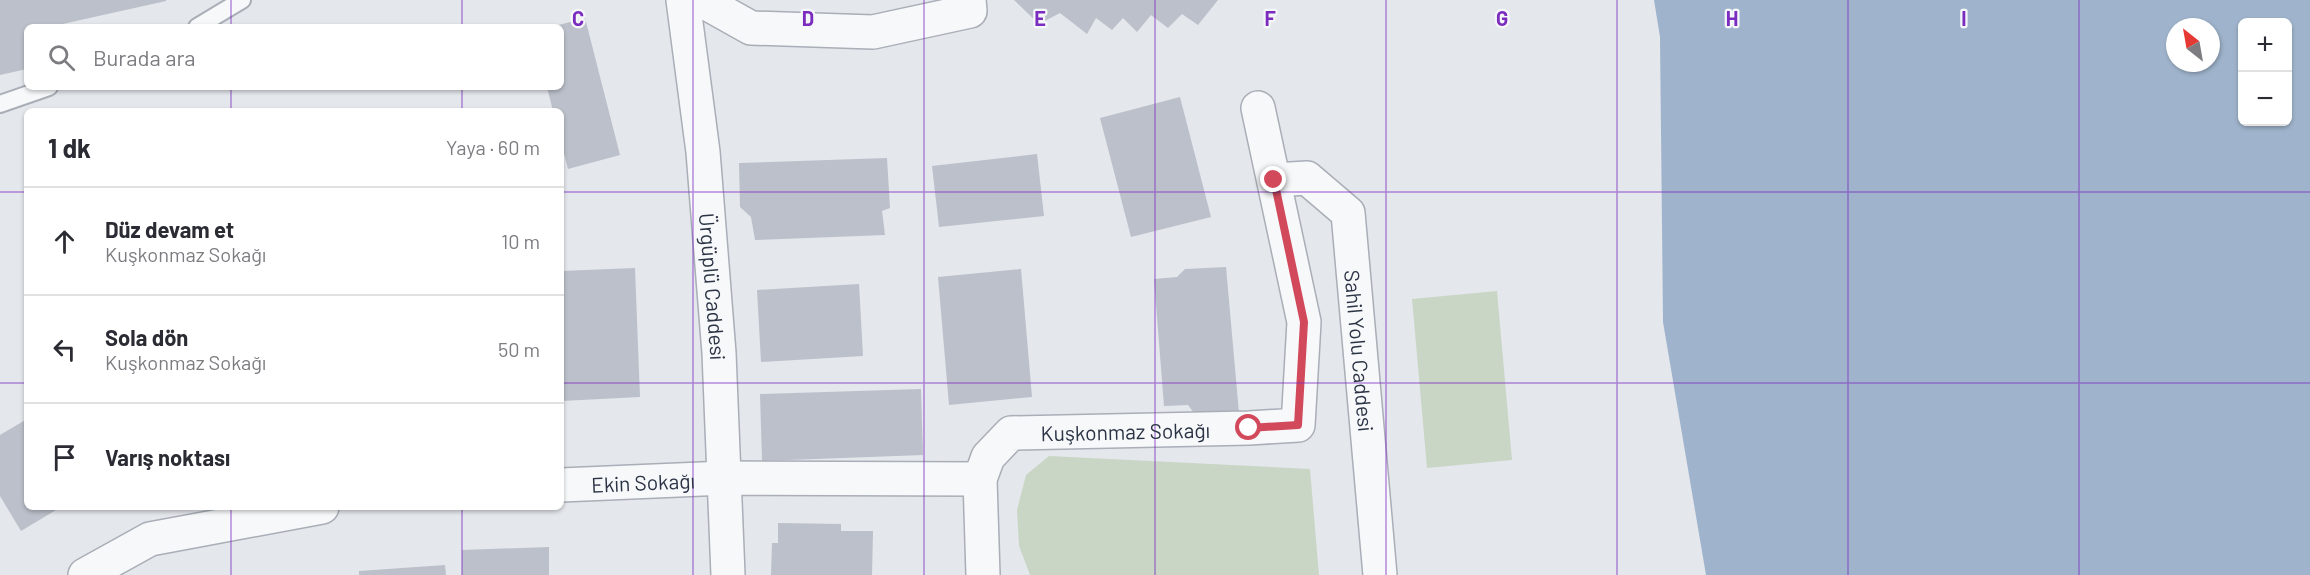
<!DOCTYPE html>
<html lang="tr">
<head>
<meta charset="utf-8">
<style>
  :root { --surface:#fff; --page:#f2f2f3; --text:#2b2b33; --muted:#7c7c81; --line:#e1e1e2 }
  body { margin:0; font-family:Barlow,sans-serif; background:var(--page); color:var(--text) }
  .controls { position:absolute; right:18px; top:18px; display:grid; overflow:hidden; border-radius:9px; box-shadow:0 2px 4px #0004 }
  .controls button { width:54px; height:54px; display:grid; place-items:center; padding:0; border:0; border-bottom:2px solid var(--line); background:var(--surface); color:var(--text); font:30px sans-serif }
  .compass { position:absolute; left:2166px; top:18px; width:54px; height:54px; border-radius:50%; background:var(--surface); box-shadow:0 2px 4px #0004; rotate:329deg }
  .stop { position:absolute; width:18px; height:18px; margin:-14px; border:4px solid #d1495b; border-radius:50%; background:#fff }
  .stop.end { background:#d1495b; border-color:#fff; box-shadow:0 2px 6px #0008 }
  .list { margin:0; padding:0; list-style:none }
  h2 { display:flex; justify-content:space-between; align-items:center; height:78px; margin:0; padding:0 24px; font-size:26px }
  h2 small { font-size:20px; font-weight:400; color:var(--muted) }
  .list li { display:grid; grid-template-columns:39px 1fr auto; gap:18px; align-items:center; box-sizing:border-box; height:108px; padding:0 24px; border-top:2px solid var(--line) }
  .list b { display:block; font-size:22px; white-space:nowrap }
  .list p { margin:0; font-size:20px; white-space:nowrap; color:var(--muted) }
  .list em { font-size:20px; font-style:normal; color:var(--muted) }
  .icon { flex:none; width:33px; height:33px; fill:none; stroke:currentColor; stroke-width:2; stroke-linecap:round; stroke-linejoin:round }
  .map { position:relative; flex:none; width:2310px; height:575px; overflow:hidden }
  .search { position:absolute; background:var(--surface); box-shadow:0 2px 4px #0004; left:24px; top:24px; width:540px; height:66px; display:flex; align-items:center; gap:15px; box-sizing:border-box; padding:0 21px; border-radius:9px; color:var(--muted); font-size:22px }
  .panel { position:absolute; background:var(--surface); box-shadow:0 2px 4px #0004; left:24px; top:108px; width:540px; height:402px; border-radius:9px }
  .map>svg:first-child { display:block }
  .green { fill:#c9d6c5 }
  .water { fill:#9fb4cc; fill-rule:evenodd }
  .building { fill:#bbc0ca }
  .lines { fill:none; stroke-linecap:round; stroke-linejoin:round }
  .lane-casing { stroke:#a9aeb7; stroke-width:20 }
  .street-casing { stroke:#a9aeb7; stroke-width:36 }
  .lane { stroke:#f7f8fa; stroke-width:16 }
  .street { stroke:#f7f8fa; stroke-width:33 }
  .route { stroke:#d1495b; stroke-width:8 }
  .grid { fill:none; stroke:#7b2cbf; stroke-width:1.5; stroke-opacity:0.55 }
  .labels { text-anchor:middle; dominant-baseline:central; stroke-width:4.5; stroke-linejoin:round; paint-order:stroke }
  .street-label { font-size:21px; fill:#2b3445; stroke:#f4f6f9 }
  .grid-label { font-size:20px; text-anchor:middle; font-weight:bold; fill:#7b2cbf; stroke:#f4f6f9; stroke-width:4.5; stroke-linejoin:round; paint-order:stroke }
</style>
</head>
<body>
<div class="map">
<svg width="2310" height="575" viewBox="0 0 2310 575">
  <rect width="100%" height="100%" fill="#e4e7ec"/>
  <!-- green -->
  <g class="green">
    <polygon points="1497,291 1512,460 1427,468 1412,299"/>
    <polygon points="1049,456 1310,469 1319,575 1030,575 1019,546 1017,510 1026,475"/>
  </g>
  <!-- water -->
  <path class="water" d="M 1654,0 L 2310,0 L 2310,575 L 1706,575 L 1663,322 L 1660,37 ZM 2242,22 L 2288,22 L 2288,122 L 2242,122 ZM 2175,27 L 2211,27 L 2211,63 L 2175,63 Z"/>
  <!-- building -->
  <g class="building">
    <polygon points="0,0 166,0 166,1 49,27 27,27 27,69 0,75"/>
    <polygon points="1014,0 1218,0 1198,25 1182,14 1168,28 1151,15 1137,32 1123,18 1112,30 1096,18 1087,34 1060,13 1039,24"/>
    <polygon points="585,18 620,155 568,169 561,141 561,111 553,111 547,87 561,87 561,27 555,26"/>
    <polygon points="1180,97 1211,217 1131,237 1100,118"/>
    <polygon points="1037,154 1044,216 939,227 932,166"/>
    <polygon points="887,158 890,208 882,211 885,235 755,240 751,217 740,207 739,163"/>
    <polygon points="1226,267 1239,413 1194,413 1188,405 1164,406 1154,279 1177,277 1185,269"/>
    <polygon points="635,268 640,397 561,401 561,271"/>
    <polygon points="1021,269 1032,397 949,405 938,277"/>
    <polygon points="859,284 863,356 761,362 757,290"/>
    <polygon points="921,389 923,455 762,461 760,394"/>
    <polygon points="27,419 27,507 61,507 21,531 0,496 0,435"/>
    <polygon points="778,523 841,524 841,531 873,531 872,575 771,575 772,543 778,543"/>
    <polygon points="549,547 549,575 462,575 462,550"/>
    <polygon points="445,565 446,575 359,575 359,571"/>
  </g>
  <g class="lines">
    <!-- lane casing -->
    <g class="lane-casing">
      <g id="lane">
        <polyline points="197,27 242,0"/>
        <polyline points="0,104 49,87"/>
      </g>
    </g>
    <!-- street casing -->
    <g class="street-casing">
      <g id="street">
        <path id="s1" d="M 683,0 L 703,152 L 719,353 L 728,575"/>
        <polyline points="701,0 751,28 873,32 970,11 969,0"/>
        <path id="s2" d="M 1274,180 L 1307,178 L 1348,213 L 1380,575"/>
        <path id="s3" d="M 561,485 L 725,478 L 980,479"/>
        <polyline points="85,575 150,539 322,507"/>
        <path id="s4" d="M 983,575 L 980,479 L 988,457 L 1011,433 L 1249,428 L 1298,425 L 1304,322 L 1258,108"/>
      </g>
    </g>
    <!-- lane -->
    <use href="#lane" class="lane"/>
    <!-- street -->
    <use href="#street" class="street"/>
  </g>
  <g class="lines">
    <!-- route -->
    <polyline class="route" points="1249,428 1298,425 1304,322 1274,180"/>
  </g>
  <!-- grid -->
  <path class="grid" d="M 231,0 L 231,27M 462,0 L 462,27M 693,0 L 693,575M 924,0 L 924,575M 1155,0 L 1155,575M 1386,0 L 1386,575M 1617,0 L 1617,575M 1848,0 L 1848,575M 2079,0 L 2079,575M 231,87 L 231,111M 462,87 L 462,111M 0,192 L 27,192M 561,192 L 2310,192M 0,383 L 27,383M 561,383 L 2310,383M 231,507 L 231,575M 462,507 L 462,575"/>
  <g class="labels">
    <!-- street labels -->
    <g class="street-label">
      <text stroke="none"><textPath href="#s1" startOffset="288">Ürgüplü Caddesi</textPath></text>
      <text stroke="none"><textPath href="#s2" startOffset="225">Sahil Yolu Caddesi</textPath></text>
      <text stroke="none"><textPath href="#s4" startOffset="267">Kuşkonmaz Sokağı</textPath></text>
      <text stroke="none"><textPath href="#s3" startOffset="82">Ekin Sokağı</textPath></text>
    </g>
  </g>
  <g class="grid-label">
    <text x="578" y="26">C</text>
    <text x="808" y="26">D</text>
    <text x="1040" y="26">E</text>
    <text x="1270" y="26">F</text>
    <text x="1502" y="26">G</text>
    <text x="1732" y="26">H</text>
    <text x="1964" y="26">I</text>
  </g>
</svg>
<div class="controls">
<button>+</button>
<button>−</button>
</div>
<svg class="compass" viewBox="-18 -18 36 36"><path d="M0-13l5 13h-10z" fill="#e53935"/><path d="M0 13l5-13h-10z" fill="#7c7c81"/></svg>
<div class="stop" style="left:1249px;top:428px"></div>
<div class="stop end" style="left:1274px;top:180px"></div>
<div class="search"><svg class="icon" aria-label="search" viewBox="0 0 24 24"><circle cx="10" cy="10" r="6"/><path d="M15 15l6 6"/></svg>Burada ara</div>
<section class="panel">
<h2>1 dk<small>Yaya · 60 m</small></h2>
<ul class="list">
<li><svg class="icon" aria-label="ahead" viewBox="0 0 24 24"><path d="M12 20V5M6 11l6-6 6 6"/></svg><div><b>Düz devam et</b><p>Kuşkonmaz Sokağı</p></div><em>10 m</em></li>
<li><svg class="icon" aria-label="left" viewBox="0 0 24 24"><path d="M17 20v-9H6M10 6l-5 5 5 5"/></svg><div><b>Sola dön</b><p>Kuşkonmaz Sokağı</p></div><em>50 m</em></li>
<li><svg class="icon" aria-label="arrive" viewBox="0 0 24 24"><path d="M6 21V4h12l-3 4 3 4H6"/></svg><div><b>Varış noktası</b></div></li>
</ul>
</section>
</div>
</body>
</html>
